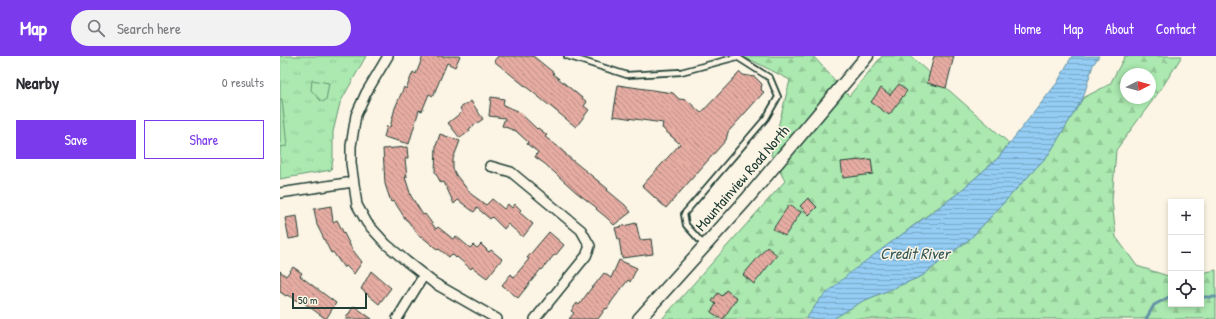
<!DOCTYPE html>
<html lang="en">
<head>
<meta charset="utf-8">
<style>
  :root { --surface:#fff; --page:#f2f2f3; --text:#2b2b33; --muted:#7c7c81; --line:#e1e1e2; --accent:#7c3aed }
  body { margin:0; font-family:"Patrick Hand",sans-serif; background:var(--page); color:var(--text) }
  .controls { position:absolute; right:12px; bottom:12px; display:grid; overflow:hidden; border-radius:0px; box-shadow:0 2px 6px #0003 }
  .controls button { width:36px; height:36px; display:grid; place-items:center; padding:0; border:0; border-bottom:1px solid var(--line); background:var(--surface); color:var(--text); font:20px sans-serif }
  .compass { position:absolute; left:840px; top:12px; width:36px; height:36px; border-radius:50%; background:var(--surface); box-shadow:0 2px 6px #0003; rotate:84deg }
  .scale { position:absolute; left:12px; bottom:10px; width:75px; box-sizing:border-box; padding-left:4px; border:2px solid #1f3d34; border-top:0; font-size:11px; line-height:14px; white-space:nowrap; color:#1f3d34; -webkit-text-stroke:3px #fcf5e5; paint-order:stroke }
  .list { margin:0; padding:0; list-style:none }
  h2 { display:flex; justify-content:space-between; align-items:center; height:52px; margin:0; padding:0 16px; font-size:17px }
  h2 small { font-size:13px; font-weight:400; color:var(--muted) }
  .actions { display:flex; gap:8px; padding:12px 16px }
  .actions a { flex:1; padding:9px 0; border:1px solid var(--accent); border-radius:0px; text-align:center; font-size:14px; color:var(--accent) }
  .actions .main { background:var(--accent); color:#fff }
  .icon { flex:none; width:22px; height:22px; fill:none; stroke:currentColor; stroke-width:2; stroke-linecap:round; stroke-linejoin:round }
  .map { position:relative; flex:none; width:936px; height:263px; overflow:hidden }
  header { display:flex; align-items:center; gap:24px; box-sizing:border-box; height:56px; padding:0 20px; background:var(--accent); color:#fff }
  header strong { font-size:19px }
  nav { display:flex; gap:22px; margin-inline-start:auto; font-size:14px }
  .search { width:280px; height:36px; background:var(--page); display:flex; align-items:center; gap:10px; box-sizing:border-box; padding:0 14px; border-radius:22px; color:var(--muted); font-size:15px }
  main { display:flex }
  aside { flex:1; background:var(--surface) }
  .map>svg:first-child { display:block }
  .forest { fill:url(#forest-firs); stroke:#659372; fill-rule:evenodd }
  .park { fill:url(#park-tufts); stroke:#659372 }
  .pitch { fill:#abe9b0; stroke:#659372 }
  .water { fill:url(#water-rules); stroke:#6593a7 }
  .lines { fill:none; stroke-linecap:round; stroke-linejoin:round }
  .stream { stroke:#6593a7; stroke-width:3 }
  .building { fill:url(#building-back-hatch); stroke:#1f3d34 }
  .lane-casing { stroke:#1f3d34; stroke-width:8 }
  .street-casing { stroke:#1f3d34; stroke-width:12 }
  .secondary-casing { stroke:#1f3d34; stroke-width:15 }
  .lane { stroke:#fcf5e5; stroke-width:4.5 }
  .street { stroke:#fcf5e5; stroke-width:9 }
  .secondary { stroke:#fcf5e5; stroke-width:12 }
  .labels { text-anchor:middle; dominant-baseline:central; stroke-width:3; stroke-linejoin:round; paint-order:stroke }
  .street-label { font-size:15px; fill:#1f3d34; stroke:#fcf5e5 }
  .water-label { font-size:16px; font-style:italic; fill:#365a5a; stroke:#fcf5e5 }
</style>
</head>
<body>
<header>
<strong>Map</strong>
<div class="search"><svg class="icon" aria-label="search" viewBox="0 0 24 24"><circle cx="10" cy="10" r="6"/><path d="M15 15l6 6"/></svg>Search here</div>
<nav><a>Home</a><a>Map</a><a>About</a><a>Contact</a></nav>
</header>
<main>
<aside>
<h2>Nearby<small>0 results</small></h2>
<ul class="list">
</ul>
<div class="actions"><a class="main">Save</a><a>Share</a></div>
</aside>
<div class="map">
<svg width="936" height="263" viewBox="0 0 936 263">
  <defs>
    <pattern id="forest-firs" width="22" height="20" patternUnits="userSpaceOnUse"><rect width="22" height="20" fill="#abe9b0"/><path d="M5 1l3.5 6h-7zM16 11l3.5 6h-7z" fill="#93c998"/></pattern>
    <pattern id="park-tufts" width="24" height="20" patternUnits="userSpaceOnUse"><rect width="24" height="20" fill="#abe9b0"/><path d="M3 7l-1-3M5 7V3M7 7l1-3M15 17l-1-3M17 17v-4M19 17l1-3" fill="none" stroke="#93c998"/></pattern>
    <pattern id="water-rules" width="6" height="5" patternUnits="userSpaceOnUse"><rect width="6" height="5" fill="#94ccf3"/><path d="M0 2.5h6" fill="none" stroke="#78a7c6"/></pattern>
    <pattern id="building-back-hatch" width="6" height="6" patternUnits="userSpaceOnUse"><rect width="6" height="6" fill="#e6aca2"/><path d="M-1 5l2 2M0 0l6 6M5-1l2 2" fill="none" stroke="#ba8d85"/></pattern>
  </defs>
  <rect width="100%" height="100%" fill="#fcf5e5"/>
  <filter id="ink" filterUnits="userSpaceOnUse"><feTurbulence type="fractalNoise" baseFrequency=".025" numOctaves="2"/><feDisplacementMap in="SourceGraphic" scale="8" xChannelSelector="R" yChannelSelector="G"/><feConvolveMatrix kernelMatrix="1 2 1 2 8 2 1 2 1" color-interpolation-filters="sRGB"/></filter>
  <g filter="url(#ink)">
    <!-- forest -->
    <g class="forest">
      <polygon points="459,0 533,0 569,40 602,0 630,0 729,87 718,102 677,138 638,166 540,243 526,263 382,263 505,125 491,99 510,24 473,5"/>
      <path d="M 845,0 L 902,0 L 881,33 L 836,94 L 832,145 L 836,181 L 857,210 L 891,221 L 891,248 L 921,248 L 921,217 L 936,214 L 936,263 L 553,263 L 581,246 L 642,220 L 691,182 L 769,98 L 803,42 L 830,28 ZM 846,18 L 870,18 L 870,42 L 846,42 Z"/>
    </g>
    <!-- park -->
    <polygon class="park" points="0,0 86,0 60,47 53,76 53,104 51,114 0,123"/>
    <!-- pitch -->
    <g class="pitch">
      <polygon points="32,24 49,27 46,44 42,46 31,34"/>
      <polygon points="0,43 2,43 7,90 0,91"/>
    </g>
    <!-- water -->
    <polygon class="water" points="792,0 819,0 813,9 803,42 769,98 691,182 642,220 581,246 553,263 526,263 540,243 572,215 677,138 718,102 777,27"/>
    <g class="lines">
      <!-- stream -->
      <g class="stream">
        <polyline points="921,241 936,241"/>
        <polyline points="866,263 874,249 889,241 891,241"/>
      </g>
    </g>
    <!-- building -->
    <g class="building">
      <polygon points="143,0 180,0 175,11 167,7 153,40 149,38 142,55 139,54 129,88 104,81 107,70 110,71 115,52 124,31 126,33 133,16 136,18"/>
      <polygon points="218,0 253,0 274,17 273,18 307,46 304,50 309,54 296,71 214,5"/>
      <polygon points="654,0 674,0 666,32 647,27"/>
      <polygon points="460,16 463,19 475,21 482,28 481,34 484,36 448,76 446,84 386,152 362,130 400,88 382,72 383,67 333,60 338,29 393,37 399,43 407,44 421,57"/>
      <polygon points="619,28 627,35 609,59 591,46 601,32 610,39"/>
      <polygon points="211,41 224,43 223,49 238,55 257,73 258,72 267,79 265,81 276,89 286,98 286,99 328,133 327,134 345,149 351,156 334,169 327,162 316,153 317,152 296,136 265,108 255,101 258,96 247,88 248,86 236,75 222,70 225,62 209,60"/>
      <polygon points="191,45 203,63 189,73 190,75 180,82 168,67 182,56 180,52"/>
      <polygon points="160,78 180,85 173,103 173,113 176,119 191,138 206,149 212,143 224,153 228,148 232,152 235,148 241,154 239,156 253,168 243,181 228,168 224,173 212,161 210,163 197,152 194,156 178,144 174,148 164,126 161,127 155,116 156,90"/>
      <polygon points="127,91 128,102 125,103 127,121 125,121 131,140 143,159 145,158 156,173 158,171 173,183 176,180 190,192 193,189 197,192 201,188 209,196 211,194 222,203 207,222 192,211 191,213 177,201 176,202 172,198 169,201 159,193 158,194 141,180 140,181 127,164 126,164 114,145 111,146 105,128 103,93"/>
      <polygon points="591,103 593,118 563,122 561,106"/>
      <polygon points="528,142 537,151 529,159 520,150"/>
      <polygon points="509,149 521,156 505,180 493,173"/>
      <polygon points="51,150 53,166 57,164 72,193 82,206 74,218 66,210 64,212 53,196 51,197 37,169 34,153"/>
      <polygon points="17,160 20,181 9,183 5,162"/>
      <polygon points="356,167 360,184 371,183 373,198 342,202 339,183 338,183 335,172"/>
      <polygon points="269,176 284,189 275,200 274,199 262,214 261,213 238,242 222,229 231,218 234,221 249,203 247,202"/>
      <polygon points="487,191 497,199 474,228 463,219"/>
      <polygon points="339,204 357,212 350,226 348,224 332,245 327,253 326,252 318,263 289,263 294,257 291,255 297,247 299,249 312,231 313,231 324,217 331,222"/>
      <polygon points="13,211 22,217 20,220 56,247 46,263 20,244 19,246 7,239 6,240 0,236 0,215 6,220"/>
      <polygon points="91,215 111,232 99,248 81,233"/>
      <polygon points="446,234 457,242 443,263 441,263 431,256 436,248 432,245 438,237 442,240"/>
      <polygon points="74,250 92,263 65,263"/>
    </g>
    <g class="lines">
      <!-- lane casing -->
      <g class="lane-casing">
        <polyline id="lane" points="287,0 347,19 401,16 457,1 490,22 498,41 486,62 404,158 406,169 424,189"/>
      </g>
      <!-- street casing -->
      <g class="street-casing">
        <g id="street">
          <polyline points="108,0 86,37 76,59 71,90 71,107 77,149 87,167 106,188 126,205 154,227 217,263"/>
          <polyline points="210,110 231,116 301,174 310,190 306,200 255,263"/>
          <polyline points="0,137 73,126"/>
          <polyline points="117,263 144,219"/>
        </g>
      </g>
      <!-- secondary casing -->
      <g class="secondary-casing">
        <polyline id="secondary" points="359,263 466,144 587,0"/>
      </g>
      <!-- lane -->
      <use href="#lane" class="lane"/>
      <!-- street -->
      <use href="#street" class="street"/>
      <!-- secondary -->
      <use href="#secondary" class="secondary"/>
    </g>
  </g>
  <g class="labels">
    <!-- street labels -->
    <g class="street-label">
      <text transform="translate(462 122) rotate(-49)">Mountainview Road North</text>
    </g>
    <!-- water labels -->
    <g class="water-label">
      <text x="635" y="197">Credit River</text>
    </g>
  </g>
</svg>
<div class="controls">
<button>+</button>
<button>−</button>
<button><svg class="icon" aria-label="locate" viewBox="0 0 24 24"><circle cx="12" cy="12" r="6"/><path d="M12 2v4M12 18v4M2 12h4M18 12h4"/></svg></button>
</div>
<svg class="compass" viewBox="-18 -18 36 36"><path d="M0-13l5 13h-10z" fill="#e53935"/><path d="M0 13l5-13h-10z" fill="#7c7c81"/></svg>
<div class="scale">50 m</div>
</div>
</main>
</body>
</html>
